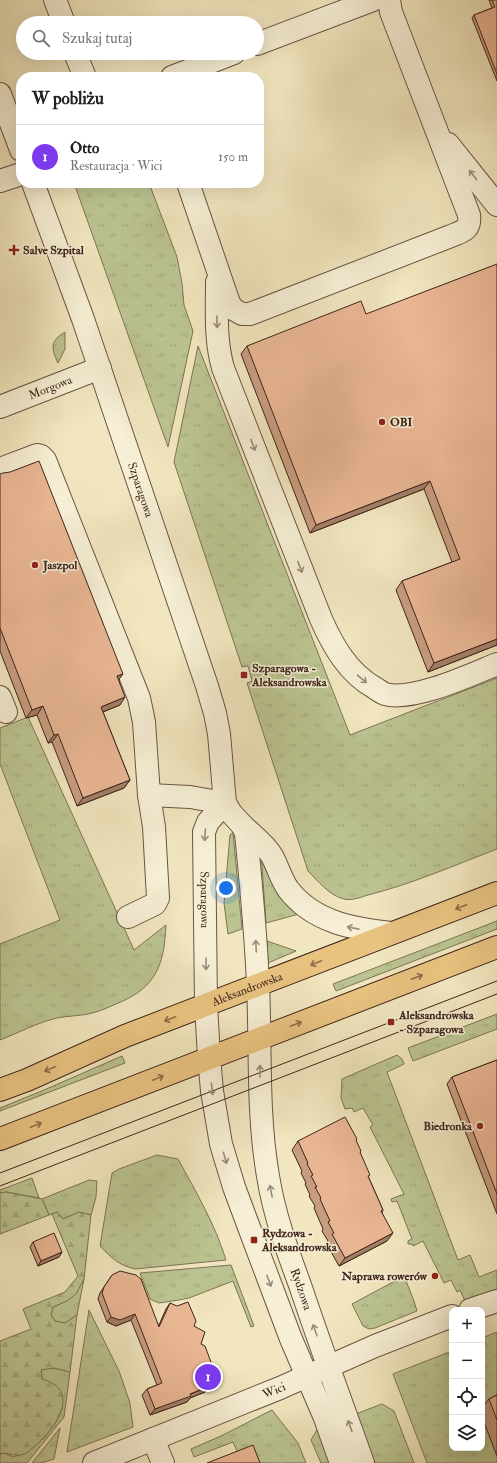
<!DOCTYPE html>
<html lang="pl">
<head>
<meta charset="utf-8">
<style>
  :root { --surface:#fff; --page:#f2f2f2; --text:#202124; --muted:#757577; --line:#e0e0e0; --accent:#7c3aed }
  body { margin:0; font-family:"IM FELL Double Pica",serif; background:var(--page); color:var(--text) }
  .controls { position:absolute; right:12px; bottom:12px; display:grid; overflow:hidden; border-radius:8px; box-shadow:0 4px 16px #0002 }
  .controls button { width:36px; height:36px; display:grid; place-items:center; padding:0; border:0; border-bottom:1px solid var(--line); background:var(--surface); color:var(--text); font:20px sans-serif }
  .you { position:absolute; left:226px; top:888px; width:14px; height:14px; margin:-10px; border:3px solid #fff; border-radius:50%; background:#1a73e8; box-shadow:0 0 0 6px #1a73e833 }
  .badge { display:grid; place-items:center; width:26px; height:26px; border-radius:50%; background:var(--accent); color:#fff; font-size:13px; font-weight:700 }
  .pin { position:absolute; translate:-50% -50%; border:2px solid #fff; box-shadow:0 1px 4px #0006 }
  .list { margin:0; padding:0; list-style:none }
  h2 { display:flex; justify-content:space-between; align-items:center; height:52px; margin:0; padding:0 16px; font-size:17px }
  h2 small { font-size:13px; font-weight:400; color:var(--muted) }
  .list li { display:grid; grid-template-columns:26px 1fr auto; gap:12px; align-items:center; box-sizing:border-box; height:64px; padding:0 16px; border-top:1px solid var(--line) }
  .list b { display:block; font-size:15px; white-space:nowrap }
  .list p { margin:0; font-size:13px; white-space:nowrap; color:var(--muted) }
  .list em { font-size:13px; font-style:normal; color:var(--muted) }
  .icon { flex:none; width:22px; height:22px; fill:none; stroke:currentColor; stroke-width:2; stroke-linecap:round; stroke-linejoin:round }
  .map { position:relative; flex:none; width:497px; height:1463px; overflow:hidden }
  .search { position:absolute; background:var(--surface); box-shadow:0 4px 16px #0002; left:16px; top:16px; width:248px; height:44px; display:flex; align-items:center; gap:10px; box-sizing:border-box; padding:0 14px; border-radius:22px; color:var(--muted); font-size:15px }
  .panel { position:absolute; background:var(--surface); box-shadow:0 4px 16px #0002; left:16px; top:72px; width:248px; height:116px; border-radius:16px }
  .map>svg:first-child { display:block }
  .grass { fill:url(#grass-tufts); stroke:#7d7456 }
  .forest { fill:url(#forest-firs); stroke:#7d7456 }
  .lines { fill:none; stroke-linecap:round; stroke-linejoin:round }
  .minor-casing { stroke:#6c5444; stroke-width:24 }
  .major-casing { stroke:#3f241b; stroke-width:24 }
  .minor { stroke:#f6efd5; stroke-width:22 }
  .major { stroke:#e8c380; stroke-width:22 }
  .tram { stroke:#3f241b; stroke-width:1 }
  .wall { fill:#c89d7f; stroke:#3f241b }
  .shaded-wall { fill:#a37f68; stroke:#3f241b }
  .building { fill:#e9b694; stroke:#3f241b }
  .oneway { stroke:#9a8a78 }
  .oneway2 { stroke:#8b6c48 }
  .poi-dot { fill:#8f2418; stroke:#f6efd5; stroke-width:1.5 }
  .labels { text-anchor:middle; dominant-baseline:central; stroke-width:3; stroke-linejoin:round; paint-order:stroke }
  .poi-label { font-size:12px; font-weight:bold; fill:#3f241b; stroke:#f6efd5; text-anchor:start }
  .street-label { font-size:12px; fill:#3f241b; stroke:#f6efd5 }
</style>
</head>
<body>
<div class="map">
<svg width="497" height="1463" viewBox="0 0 497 1463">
  <defs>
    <pattern id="grass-tufts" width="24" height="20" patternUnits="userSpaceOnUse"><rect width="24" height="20" fill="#bbc491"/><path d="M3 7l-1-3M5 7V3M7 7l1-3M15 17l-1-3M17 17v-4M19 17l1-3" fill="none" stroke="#a2a87c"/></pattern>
    <pattern id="forest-firs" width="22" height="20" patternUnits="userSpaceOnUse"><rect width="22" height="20" fill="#bbc491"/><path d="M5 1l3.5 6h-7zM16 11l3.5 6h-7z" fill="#a2a87c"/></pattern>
  </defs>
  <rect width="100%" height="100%" fill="#f1e6bf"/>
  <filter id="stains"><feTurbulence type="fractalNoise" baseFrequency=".005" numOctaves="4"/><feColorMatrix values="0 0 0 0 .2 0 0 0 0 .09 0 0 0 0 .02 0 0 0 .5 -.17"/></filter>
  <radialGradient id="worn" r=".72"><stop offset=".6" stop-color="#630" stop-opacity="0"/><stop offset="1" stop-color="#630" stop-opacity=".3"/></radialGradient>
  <!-- grass -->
  <g class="grass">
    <polygon points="74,183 149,183 177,257 182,283 184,305 193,331 168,447"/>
    <path d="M 65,332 L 65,349 L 58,363 C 51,348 50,341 65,332 Z"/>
    <path d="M 198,346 L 350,735 L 497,678 L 497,849 C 455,865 412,884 368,895 C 361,897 352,901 344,899 C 330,896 318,881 308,871 L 247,683 L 252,681 L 248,666 L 242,667 L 174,462 Z"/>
    <path d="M 28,717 L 134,950 L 166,925 C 164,966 156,988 116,1004 C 107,1008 98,1012 88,1014 C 78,1016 67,1016 57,1018 C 39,1022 18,1033 0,1040 L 0,944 L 60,920 L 0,764 L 0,728 Z"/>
    <polygon points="233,832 242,929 228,934 224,903 230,835"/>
    <polygon points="261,852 299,914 266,923"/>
    <polygon points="497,921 497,929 336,991 333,984"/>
    <polygon points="267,941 296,951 268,963"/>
    <polygon points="497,1014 497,1029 413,1061 408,1048"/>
    <polygon points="397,1055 402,1059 404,1064 387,1072 458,1260 470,1255 479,1277 497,1270 497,1289 465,1301 460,1290 457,1292 451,1280 444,1283 423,1241 413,1246 412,1244 408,1244 408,1241 412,1239 397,1201 392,1202 391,1199 404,1194 370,1127 373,1125 363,1108 354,1112 352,1108 345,1109 341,1098 342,1079"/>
    <polygon points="122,1056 125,1063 0,1111 0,1108 44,1090"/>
    <path d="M 157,1155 L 178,1159 C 196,1192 215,1224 226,1260 L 135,1269 C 118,1265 112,1258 100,1246 L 112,1173 L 119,1169 Z"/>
    <polygon points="32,1178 39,1198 6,1192 0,1193 0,1190"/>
    <polygon points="89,1180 97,1181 96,1197 91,1215 79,1212 63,1219 57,1212 49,1215 42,1199"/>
    <polygon points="231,1265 254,1326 251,1327 233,1281 189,1298 179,1300 159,1303 150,1299 140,1273"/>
    <path d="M 84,1279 L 77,1315 L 65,1323 L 55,1321 L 51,1315 L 53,1307 C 71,1299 74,1297 84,1279 Z"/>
    <polygon points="403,1280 406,1281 414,1301 417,1311 375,1328 369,1329 363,1326 352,1304 393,1282"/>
    <polygon points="89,1310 119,1371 130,1403 133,1427 67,1452"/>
    <polygon points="497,1332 497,1405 482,1411 482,1338"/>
    <polygon points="452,1351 452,1448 482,1448 482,1417 497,1456 497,1463 427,1463 393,1374"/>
    <polygon points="54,1368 70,1372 64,1417 27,1463 0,1463 0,1454 4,1453 14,1457 44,1438 56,1422 63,1407 42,1379 41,1369"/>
    <polygon points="382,1404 394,1411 414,1463 370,1463 353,1415"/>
    <polygon points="272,1410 298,1443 306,1463 258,1463 238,1453 233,1442 194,1457 191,1449 221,1436"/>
    <polygon points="60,1428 54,1459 41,1463 32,1463"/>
    <polygon points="318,1428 332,1463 321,1463 311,1440"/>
  </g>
  <!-- forest -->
  <g class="forest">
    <polygon points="6,1192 42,1199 49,1215 0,1234 0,1193"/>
    <path d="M 57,1212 L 63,1219 L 79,1212 L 91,1215 L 84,1279 L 76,1294 L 67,1301 L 53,1307 L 51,1315 L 55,1321 L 65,1323 L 77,1315 L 70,1372 L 54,1368 L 41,1370 L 42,1379 C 82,1390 56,1428 36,1445 C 32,1448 28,1453 24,1454 C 14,1458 8,1451 0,1454 L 0,1341 L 31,1329 L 23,1309 L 65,1292 L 78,1276 L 52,1214 Z"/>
  </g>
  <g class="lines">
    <!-- minor casing -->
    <g class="minor-casing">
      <g id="minor">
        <polyline points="55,0 64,23"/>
        <polyline points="257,44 373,0"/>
        <polyline points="75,53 85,77"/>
        <polyline points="172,77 234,53"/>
        <polyline points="0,94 21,150"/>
        <polyline points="448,144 497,205"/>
        <polyline points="0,181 21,174"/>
        <path id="s1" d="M 33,183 L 83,319 L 207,686 L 215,713 L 219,734 L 225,803 L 231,813 L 242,825 L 246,833 C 251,884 256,934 258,985 C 261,1049 257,1113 268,1176 C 274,1214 287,1250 300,1285 C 320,1345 342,1404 363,1463"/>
        <path d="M 188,183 L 229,303 L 233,309 L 242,314 L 250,314 L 451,236 C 463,231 471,230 469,215 L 391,12 L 389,0"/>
        <path d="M 217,282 C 217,311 215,340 223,368 L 321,619 C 333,646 348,673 375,688 C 378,690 382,693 385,694 C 412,702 470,675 497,664"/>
        <path id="s2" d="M 0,407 L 100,368"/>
        <polyline points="0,469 37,455 41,456 45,460 139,698 144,722 149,795 154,827 158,898 155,904 128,917"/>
        <polyline points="0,697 6,712"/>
        <polyline points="149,795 190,797 225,803"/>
        <path id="s3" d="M 225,803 L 208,822 L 204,832 L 206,1005 L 209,1057 L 212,1091 L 221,1144 L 234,1187 L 247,1222 L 291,1339 L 325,1418 L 341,1463"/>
        <path d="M 242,825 C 252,835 265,844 272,856 C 278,867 281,879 288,889 C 313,922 353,929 391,933"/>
        <polyline points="470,1310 497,1301"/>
        <polyline points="153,1439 163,1463"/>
        <path id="s4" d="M 94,1463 L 280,1388 L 375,1346 L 452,1316"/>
      </g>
    </g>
    <!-- major casing -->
    <g class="major-casing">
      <g id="major">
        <path id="s5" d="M 0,1090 L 27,1080 L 125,1036 L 497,893"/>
        <polyline points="0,1139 497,947"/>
      </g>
    </g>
    <!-- minor -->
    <use href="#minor" class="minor"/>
    <!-- major -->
    <use href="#major" class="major"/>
    <!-- tram -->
    <g class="tram">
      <polyline points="0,1173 497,981"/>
      <polyline points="0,1186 497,994"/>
    </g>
  </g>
  <!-- wall -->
  <g class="wall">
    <polygon points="489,0 497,0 497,81 472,18 474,15 492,8"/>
    <polygon points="366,314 497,645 428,672 396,590 402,581 452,562 424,489 310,533 241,354 247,346"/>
    <polygon points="0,474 119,680 120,705 103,712 130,780 124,788 77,806 52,742 48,743 37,715 26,718 0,651"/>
    <polygon points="497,1060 497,1214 447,1084 452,1077"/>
    <polygon points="298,1141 356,1141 368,1176 383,1210 382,1212 387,1241 339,1266 326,1243 328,1241 322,1231 323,1229 314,1208 315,1206 309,1196 310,1195 305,1184 306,1183 301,1173 302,1171 292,1150"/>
    <polygon points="33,1242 62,1252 59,1257 38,1266 30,1247"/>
    <polygon points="112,1275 159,1325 166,1309 170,1303 194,1326 201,1344 210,1386 205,1392 190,1398 187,1402 150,1415 142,1395 147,1389 157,1385 131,1320 116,1326 107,1322 98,1299 100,1293"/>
    <polygon points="497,1395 497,1456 482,1417 482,1408 489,1399"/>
  </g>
  <!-- shaded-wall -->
  <g class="shaded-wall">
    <polygon points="430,481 424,489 310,533 316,525"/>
    <polygon points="497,639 497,645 428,672 434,663"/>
    <polygon points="123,674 117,682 117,676"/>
    <polygon points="125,697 120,705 95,715 101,707"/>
    <polygon points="43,706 37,715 26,718 32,710"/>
    <polygon points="58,734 52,742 48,743 54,735"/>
    <polygon points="130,780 124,788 77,806 83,798"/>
    <polygon points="393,1233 387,1241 339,1266 345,1258"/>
    <polygon points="62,1252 59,1257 38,1266 41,1261"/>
    <polygon points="135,1314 131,1320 116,1326 107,1322 111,1317"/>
    <polygon points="210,1386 205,1392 190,1398 187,1402 150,1415 155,1409"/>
  </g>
  <!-- building -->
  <g class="building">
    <polygon points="492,0 497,0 497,74 474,15 495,7"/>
    <polygon points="497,264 497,639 434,663 402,581 460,559 430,481 316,525 247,346 361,301 366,314"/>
    <polygon points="39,461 123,674 117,676 125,697 101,707 130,780 83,798 58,734 54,735 43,706 32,710 0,628 0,474 3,473 10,472"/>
    <polygon points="497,1060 497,1194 452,1077"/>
    <polygon points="345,1117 357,1139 356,1140 361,1151 360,1152 370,1175 368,1176 383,1210 381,1211 393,1233 345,1258 332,1234 334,1233 328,1222 330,1221 320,1199 321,1198 315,1187 317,1187 311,1176 313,1175 307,1164 308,1163 298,1141"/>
    <polygon points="54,1233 62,1252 41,1261 33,1242"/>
    <polygon points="120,1271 136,1275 141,1279 159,1327 170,1303 177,1306 188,1302 196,1321 194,1326 205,1332 201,1344 205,1346 215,1373 210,1386 190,1394 191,1396 155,1409 147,1389 162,1383 135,1314 120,1320 111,1317 102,1293 104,1287 112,1275"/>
    <polygon points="497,1395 497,1420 489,1399"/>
    <polygon points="253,1445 260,1463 207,1463"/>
  </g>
  <!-- one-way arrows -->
  <defs><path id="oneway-shaft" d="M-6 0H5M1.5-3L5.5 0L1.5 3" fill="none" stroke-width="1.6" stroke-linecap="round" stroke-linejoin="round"/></defs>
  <g class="oneway">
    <use href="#oneway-shaft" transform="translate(473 175) rotate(-128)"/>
    <use href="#oneway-shaft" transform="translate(217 322) rotate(89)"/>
    <use href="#oneway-shaft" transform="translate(253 445) rotate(69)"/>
    <use href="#oneway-shaft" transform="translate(300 567) rotate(69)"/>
    <use href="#oneway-shaft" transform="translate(362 679) rotate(40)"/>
    <use href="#oneway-shaft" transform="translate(205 835) rotate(94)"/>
    <use href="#oneway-shaft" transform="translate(353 928) rotate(-169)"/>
    <use href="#oneway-shaft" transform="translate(256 946) rotate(-93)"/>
    <use href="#oneway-shaft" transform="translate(206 964) rotate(90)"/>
    <use href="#oneway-shaft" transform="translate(260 1071) rotate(-91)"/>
    <use href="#oneway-shaft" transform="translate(212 1089) rotate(84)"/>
    <use href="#oneway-shaft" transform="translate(225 1158) rotate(74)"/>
    <use href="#oneway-shaft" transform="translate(271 1191) rotate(-101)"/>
    <use href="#oneway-shaft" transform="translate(269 1281) rotate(69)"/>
    <use href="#oneway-shaft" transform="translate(315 1330) rotate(-109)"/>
    <use href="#oneway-shaft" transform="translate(350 1426) rotate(-110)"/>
  </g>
  <g class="oneway2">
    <use href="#oneway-shaft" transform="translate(461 907) rotate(159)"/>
    <use href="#oneway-shaft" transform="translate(316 963) rotate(158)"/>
    <use href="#oneway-shaft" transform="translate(417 977) rotate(-21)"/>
    <use href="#oneway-shaft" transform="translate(170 1019) rotate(159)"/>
    <use href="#oneway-shaft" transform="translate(296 1024) rotate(-21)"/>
    <use href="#oneway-shaft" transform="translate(50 1069) rotate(156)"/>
    <use href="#oneway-shaft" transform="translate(158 1078) rotate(-22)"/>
    <use href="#oneway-shaft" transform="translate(36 1125) rotate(-21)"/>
  </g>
  <!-- markers -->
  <g class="poi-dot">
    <path d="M12 244h4v4h4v4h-4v4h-4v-4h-4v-4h4z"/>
    <circle cx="382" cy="422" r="4"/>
    <circle cx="35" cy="565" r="4"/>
    <rect x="240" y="671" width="8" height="8" rx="2"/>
    <rect x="387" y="1018" width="8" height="8" rx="2"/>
    <circle cx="480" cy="1126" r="4"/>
    <rect x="250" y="1236" width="8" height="8" rx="2"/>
    <circle cx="435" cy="1276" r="4"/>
  </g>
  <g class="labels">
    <!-- poi labels -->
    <g class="poi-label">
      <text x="23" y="250">Salve Szpital</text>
      <text x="390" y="422">OBI</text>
      <text x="43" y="565">Jaszpol</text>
      <text x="252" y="668">Szparagowa -<tspan x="252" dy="14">Aleksandrowska</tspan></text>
      <text x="399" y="1015">Aleksandrowska<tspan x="399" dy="14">- Szparagowa</tspan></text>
      <text x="472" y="1126" text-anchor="end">Biedronka</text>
      <text x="262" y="1233">Rydzowa -<tspan x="262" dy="14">Aleksandrowska</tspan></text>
      <text x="427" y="1276" text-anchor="end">Naprawa rowerów</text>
    </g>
    <!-- street labels -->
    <g class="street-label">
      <text stroke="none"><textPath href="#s2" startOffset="54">Morgowa</textPath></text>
      <text stroke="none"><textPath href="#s1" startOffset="325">Szparagowa</textPath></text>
      <text stroke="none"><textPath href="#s3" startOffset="104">Szparagowa</textPath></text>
      <text stroke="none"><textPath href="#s5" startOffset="267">Aleksandrowska</textPath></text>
      <text stroke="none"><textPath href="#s1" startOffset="1150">Rydzowa</textPath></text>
      <text stroke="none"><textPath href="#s4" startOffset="194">Wici</textPath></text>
    </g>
  </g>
  <rect width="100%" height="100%" filter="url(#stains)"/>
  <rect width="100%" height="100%" fill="url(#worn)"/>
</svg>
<div class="controls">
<button>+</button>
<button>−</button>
<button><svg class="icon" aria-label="locate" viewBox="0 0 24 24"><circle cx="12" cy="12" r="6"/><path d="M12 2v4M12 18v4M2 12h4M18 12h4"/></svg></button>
<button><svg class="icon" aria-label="layers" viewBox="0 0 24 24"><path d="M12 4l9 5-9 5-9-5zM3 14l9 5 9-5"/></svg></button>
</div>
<div class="you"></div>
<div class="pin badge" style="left:208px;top:1377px">1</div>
<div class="search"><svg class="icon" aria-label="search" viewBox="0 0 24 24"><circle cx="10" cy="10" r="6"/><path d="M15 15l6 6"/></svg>Szukaj tutaj</div>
<section class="panel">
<h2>W pobliżu<small></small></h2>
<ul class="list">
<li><span class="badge">1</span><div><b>Otto</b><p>Restauracja · Wici</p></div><em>150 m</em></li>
</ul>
</section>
</div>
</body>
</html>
